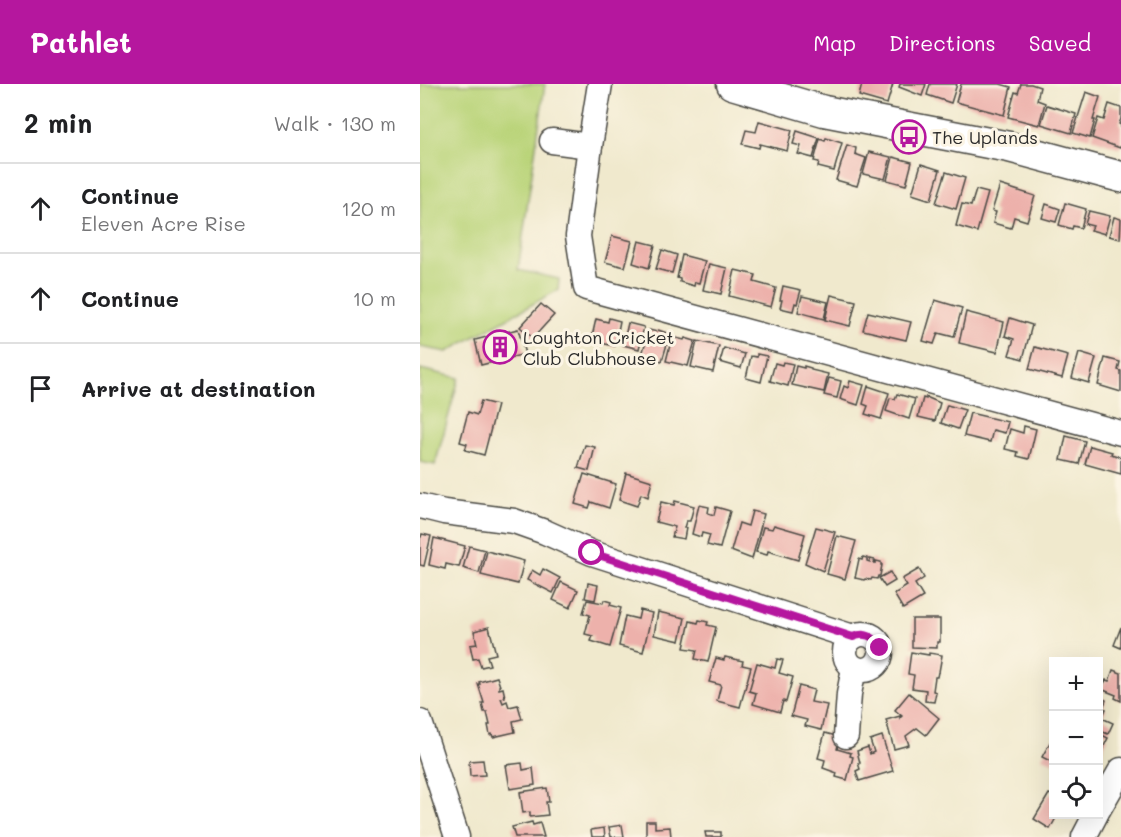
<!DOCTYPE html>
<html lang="en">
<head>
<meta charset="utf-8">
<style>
  :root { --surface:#fff; --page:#f6f6f6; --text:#202124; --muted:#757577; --line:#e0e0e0; --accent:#b5179e }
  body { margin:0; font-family:Mali,sans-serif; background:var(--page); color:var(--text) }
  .controls { position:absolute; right:18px; bottom:18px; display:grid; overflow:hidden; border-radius:0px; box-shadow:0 6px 24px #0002 }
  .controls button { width:54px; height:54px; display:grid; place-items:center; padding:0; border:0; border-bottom:2px solid var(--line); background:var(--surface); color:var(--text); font:30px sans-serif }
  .stop { position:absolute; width:18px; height:18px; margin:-14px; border:4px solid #b5179e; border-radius:50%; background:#fff }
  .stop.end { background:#b5179e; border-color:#fff; box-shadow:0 2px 6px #0008 }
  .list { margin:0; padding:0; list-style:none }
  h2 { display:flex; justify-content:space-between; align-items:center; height:78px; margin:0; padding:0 24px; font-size:26px }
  h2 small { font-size:20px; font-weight:400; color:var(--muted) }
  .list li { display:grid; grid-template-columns:39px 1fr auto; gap:18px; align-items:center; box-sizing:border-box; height:90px; padding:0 24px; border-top:2px solid var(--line) }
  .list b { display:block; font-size:22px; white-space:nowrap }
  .list p { margin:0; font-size:20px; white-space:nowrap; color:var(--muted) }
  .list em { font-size:20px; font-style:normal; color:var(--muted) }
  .icon { flex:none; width:33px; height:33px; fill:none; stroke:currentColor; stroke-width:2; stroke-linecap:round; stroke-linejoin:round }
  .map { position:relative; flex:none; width:701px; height:753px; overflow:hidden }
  header { display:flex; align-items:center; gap:36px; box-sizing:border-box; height:84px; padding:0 30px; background:var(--accent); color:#fff }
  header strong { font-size:28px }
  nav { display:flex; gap:33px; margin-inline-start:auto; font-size:21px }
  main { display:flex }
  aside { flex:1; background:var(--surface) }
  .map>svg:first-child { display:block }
  .green { fill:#bad479; stroke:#728052; stroke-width:1.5 }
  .building { fill:#edb1ab }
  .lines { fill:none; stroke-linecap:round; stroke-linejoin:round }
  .minor-casing { stroke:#494843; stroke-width:27 }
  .major-casing { stroke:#494843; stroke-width:33 }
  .minor { stroke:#fff; stroke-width:24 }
  .major { stroke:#fff; stroke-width:30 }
  .route { stroke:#b5179e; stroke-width:8 }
  .labels { text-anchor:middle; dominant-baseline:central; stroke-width:6; stroke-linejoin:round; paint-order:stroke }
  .poi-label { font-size:18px; fill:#2b2b2b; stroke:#fcf5e5; text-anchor:start }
</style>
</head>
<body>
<header>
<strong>Pathlet</strong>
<nav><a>Map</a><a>Directions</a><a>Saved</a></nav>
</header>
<main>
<aside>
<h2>2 min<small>Walk · 130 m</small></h2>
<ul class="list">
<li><svg class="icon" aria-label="ahead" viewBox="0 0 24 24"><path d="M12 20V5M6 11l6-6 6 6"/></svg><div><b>Continue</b><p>Eleven Acre Rise</p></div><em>120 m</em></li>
<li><svg class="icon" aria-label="ahead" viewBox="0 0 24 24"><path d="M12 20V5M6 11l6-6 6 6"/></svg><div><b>Continue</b></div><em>10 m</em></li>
<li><svg class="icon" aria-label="arrive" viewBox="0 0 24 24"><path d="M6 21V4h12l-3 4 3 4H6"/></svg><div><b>Arrive at destination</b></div></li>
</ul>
</aside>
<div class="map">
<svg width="701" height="753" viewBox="0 0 701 753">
  <rect width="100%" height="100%" fill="#fcf5e5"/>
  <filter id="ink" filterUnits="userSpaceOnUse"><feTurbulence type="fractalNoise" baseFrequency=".0167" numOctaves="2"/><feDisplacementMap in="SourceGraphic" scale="12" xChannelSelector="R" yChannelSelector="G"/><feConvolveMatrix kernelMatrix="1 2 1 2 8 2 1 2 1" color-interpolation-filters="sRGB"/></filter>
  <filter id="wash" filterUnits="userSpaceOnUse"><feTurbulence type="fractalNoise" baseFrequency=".008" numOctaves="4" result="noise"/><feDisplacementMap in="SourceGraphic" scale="24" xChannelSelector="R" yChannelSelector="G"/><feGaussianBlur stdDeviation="1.35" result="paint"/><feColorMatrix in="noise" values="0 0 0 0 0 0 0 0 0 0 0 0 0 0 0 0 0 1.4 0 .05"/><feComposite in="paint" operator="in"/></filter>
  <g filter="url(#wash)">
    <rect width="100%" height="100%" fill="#f0e9cd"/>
    <!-- green -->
    <g class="green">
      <polygon points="0,0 125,0 98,186 139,195 138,206 27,268 0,263"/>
      <polygon points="0,285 39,294 15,381 0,378"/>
    </g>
    <g id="blocks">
      <!-- building -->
      <g class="building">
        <polygon points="442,0 473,0 467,20 439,12"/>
        <polygon points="480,0 506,0 502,12 479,3"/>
        <polygon points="510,0 537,0 531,19 507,11"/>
        <polygon points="541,0 580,0 591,3 584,31 536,18"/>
        <polygon points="601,0 611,0 620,3 617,16 625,19 619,41 588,33 595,8 598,9"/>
        <polygon points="666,8 680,13 673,36 675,36 670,54 653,49"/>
        <polygon points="689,20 701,24 701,35 699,40 701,41 701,60 700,64 672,54 678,34 684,36"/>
        <polygon points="627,21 656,30 651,49 621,40"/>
        <polygon points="339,37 372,46 367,67 340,60 339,64 322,60 326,46 336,48"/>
        <polygon points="377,47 399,54 393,74 378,70 381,62 373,60"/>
        <polygon points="406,54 422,59 414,87 398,83 399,78 394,77 400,55 405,57"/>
        <polygon points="427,61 436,64 435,70 446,74 437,102 416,96"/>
        <polygon points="449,68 471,73 465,95 443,90"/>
        <polygon points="473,73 492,78 486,101 467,96"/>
        <polygon points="501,80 520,86 511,116 492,110"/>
        <polygon points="526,88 545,94 536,125 516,119"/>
        <polygon points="580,101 615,112 607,137 594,133 591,144 573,139 576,128 572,127"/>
        <polygon points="556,106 568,109 557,148 536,142 542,120 551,122"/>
        <polygon points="645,119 666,125 661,144 653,142 652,145 639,141"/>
        <polygon points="626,120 640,125 636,138 622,134"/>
        <polygon points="669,127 690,132 685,150 671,146 673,142 665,140"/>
        <polygon points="694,133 701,135 700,155 689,152"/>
        <polygon points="192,152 212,157 205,183 185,178"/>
        <polygon points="219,157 235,161 229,184 213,179"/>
        <polygon points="242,166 257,171 252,189 236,185"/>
        <polygon points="262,171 285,177 279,199 275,198 274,202 260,198 260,195 257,194"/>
        <polygon points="289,180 307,184 301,210 283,206"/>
        <polygon points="315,186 336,191 334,198 356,204 351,223 309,212"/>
        <polygon points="363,202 381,206 377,220 375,219 373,227 360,224 362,216 360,216"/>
        <polygon points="411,211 436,217 430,242 405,236"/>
        <polygon points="382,212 408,218 404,235 378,228"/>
        <polygon points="515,216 542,224 534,253 518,249 514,260 503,257"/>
        <polygon points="121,220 134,231 113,254 100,243"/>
        <polygon points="448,228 491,238 486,256 443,246"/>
        <polygon points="546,228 584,238 577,268 539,259"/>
        <polygon points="189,234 200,237 195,262 171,257 176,235 188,238"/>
        <polygon points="590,234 612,241 603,275 589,271 594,255 585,252"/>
        <polygon points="208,239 224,243 219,265 203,261"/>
        <polygon points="98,245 105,270 61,281 55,256"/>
        <polygon points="229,246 237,248 238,246 250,250 242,277 222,271"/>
        <polygon points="252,253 264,256 265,254 275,257 268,282 246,277"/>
        <polygon points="277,257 299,262 293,288 271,283"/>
        <polygon points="615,263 648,272 642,294 609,285"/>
        <polygon points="304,264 325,270 321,284 300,278"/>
        <polygon points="659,269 676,274 669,299 652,294"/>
        <polygon points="337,270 347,272 341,298 326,294 331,272 337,273"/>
        <polygon points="685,274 700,278 698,286 701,287 701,308 678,301"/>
        <polygon points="363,278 373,280 368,302 350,297 355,279 362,281"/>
        <polygon points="376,282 384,284 384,282 391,284 391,286 408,290 404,308 372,301"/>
        <polygon points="409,294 421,297 417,314 404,311"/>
        <polygon points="430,297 444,301 438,321 420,315 424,302 428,304"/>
        <polygon points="448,302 469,309 461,335 445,330 448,322 443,320"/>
        <polygon points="477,310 495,315 489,335 466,327 470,314 475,315"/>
        <polygon points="506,313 520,319 515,337 498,333 503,314 506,315"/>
        <polygon points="61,317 77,321 64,371 45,366 47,360 40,358 48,328 57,331"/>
        <polygon points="527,321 545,326 538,345 521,339"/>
        <polygon points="550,329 588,338 585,349 573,346 570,358 544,352"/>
        <polygon points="604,342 616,345 609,375 597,372 598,368 585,365 590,345 603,349"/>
        <polygon points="646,352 665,357 659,380 641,376"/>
        <polygon points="165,361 175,363 169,387 158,384"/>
        <polygon points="670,362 692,368 691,370 701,373 701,390 665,380"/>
        <polygon points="206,389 232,397 228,413 221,410 217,422 199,416"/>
        <polygon points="164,390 196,400 189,424 171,418 169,424 155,420"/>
        <polygon points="255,417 274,422 270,437 266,437 264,444 266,444 264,455 252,453 255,443 236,438 241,418 254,421"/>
        <polygon points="279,421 289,423 288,429 294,431 296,423 310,427 300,464 287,461 290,451 282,449 281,453 272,450"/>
        <polygon points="332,427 344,430 332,475 311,467 319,439 328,442"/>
        <polygon points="354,441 385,450 378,476 348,467 347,471 336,468 343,443 352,445"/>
        <polygon points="396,443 415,448 403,487 385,479"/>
        <polygon points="2,450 11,452 4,482 0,481 0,453 1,453"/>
        <polygon points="417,452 436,457 425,495 407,490"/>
        <polygon points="14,454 45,462 39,483 26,480 25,485 9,481"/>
        <polygon points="49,462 65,466 59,489 43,484"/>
        <polygon points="67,467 104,477 98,500 61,491"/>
        <polygon points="443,473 447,474 447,477 450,478 450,475 455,476 454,479 456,479 456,477 461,478 461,481 462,481 460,492 458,492 457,495 452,494 451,496 445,495 444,496 435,494 439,475 442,476"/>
        <polygon points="123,485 140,494 133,509 107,496 112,486 120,491"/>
        <polygon points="499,485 504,494 495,500 503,513 483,525 474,510 487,502 482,495"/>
        <polygon points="470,488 475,497 465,503 459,494"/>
        <polygon points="141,498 158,506 150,524 133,516"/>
        <polygon points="168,499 178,501 175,516 165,514"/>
        <polygon points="167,516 183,519 184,516 191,518 190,521 201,524 190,563 171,557 173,552 165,550 170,531 163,529"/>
        <polygon points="220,526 232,529 223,568 199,562 205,532 218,535"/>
        <polygon points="238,528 265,534 260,557 234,551"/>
        <polygon points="492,535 520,535 520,558 517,558 517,564 492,563"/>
        <polygon points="279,536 288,538 287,541 296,543 288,578 275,575 277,566 264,564 270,537 278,539"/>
        <polygon points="69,543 76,570 67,572 70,581 61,583 58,574 53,575 50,561 57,560 54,547"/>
        <polygon points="701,543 701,564 694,561"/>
        <polygon points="491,568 509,571 509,569 522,571 519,588 518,588 517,593 515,593 513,607 516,608 514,618 505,617 506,606 492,604 494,591 488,590"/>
        <polygon points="305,573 323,577 322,581 331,583 320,623 297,617 301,601 289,598 296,574 304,576"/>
        <polygon points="357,575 363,576 359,589 373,593 366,618 363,617 360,628 333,620 336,609 329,607 337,579 355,584"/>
        <polygon points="693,586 701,589 701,617 695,614 696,611 681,605 686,596 689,597"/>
        <polygon points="77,593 80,602 79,602 79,605 83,604 85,613 81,614 83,619 87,617 89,623 98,621 102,635 93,637 95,648 73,653 72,650 70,651 68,641 70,641 67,628 64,628 62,619 64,619 58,600 60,600 59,598"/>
        <polygon points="379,602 394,606 391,618 407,621 401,646 385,642 387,636 371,632"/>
        <polygon points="489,609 519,634 506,651 497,644 486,652 489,661 474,665 466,636 480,632 480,634 482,632 475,626"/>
        <polygon points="678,612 686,616 683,624 686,625 682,634 693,639 688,650 678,646"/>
        <polygon points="405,649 420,653 417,665 431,669 430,672 433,673 427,696 416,693 417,689 403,684 405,676 398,674"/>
        <polygon points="678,649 688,654 678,674"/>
        <polygon points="462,652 473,687 439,697 436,687 440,685 438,679 440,679 437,667 448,663 450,670 454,668 450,656"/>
        <polygon points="632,655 634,656 634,679 622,673"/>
        <polygon points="63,676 65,691 50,692 49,677"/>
        <polygon points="102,679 103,686 113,684 115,701 90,705 86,681"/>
        <polygon points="127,704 129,718 126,718 128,731 110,733 110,728 103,729 100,708"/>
        <polygon points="629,710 634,712 634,730 638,730 630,745 614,735"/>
        <polygon points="226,737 235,737 235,744 250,743 251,753 226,753"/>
        <polygon points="112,738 113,741 120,739 124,753 95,753 92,743"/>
        <polygon points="202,741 204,753 191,753 189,743"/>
        <polygon points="184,744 185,753 172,753 171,746"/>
        <polygon points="285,748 301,748 301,753 286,753"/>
      </g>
    </g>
  </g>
  <g filter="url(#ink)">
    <use href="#blocks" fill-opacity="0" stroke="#494843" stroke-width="1.5"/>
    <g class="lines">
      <!-- minor casing -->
      <g class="minor-casing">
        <g id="minor">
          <polyline points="180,0 170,62 158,152 166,204 701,349"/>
          <polyline points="132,57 170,62"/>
          <polyline points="0,422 24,428 94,437 125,448 172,469 433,553"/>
          <circle cx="443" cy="568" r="18"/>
          <polyline points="0,638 37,753"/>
          <polyline points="426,652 429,610 434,584"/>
          <polyline points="678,726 701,686"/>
          <polyline points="664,753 676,730"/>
        </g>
      </g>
      <!-- major casing -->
      <g class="major-casing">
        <polyline id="major" points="312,0 404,27 589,63 701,93"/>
      </g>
      <!-- minor -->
      <use href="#minor" class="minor"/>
      <!-- major -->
      <use href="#major" class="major"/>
    </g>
  </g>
  <g class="lines" filter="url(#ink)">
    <!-- route -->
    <path class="route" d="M 172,469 L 433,553 C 445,548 455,552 460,564"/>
  </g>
  <!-- icons -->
  <defs>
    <g id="bus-ring" transform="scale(1.725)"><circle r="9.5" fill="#fcf5e5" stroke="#b5179e" stroke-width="1.5"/><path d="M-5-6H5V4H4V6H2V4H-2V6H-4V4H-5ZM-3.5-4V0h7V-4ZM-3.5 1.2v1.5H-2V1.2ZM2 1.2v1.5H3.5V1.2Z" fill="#b5179e"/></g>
    <g id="building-ring" transform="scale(1.725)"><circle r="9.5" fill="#fcf5e5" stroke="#b5179e" stroke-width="1.5"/><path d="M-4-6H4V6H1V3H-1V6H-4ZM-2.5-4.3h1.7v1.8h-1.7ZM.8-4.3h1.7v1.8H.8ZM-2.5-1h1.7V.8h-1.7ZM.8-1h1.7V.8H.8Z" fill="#b5179e"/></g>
  </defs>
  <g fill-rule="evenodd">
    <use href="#bus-ring" x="489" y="53"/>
    <use href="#building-ring" x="80" y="263"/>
  </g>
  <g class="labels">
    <!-- poi labels -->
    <g class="poi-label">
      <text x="512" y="53">The Uplands</text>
      <text x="103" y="253">Loughton Cricket<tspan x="103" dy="21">Club Clubhouse</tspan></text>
    </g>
  </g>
</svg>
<div class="controls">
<button>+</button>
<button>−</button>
<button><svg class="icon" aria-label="locate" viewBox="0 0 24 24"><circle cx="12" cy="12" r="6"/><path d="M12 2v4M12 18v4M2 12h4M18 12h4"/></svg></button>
</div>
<div class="stop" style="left:172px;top:469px"></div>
<div class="stop end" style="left:460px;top:564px"></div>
</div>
</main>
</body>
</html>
